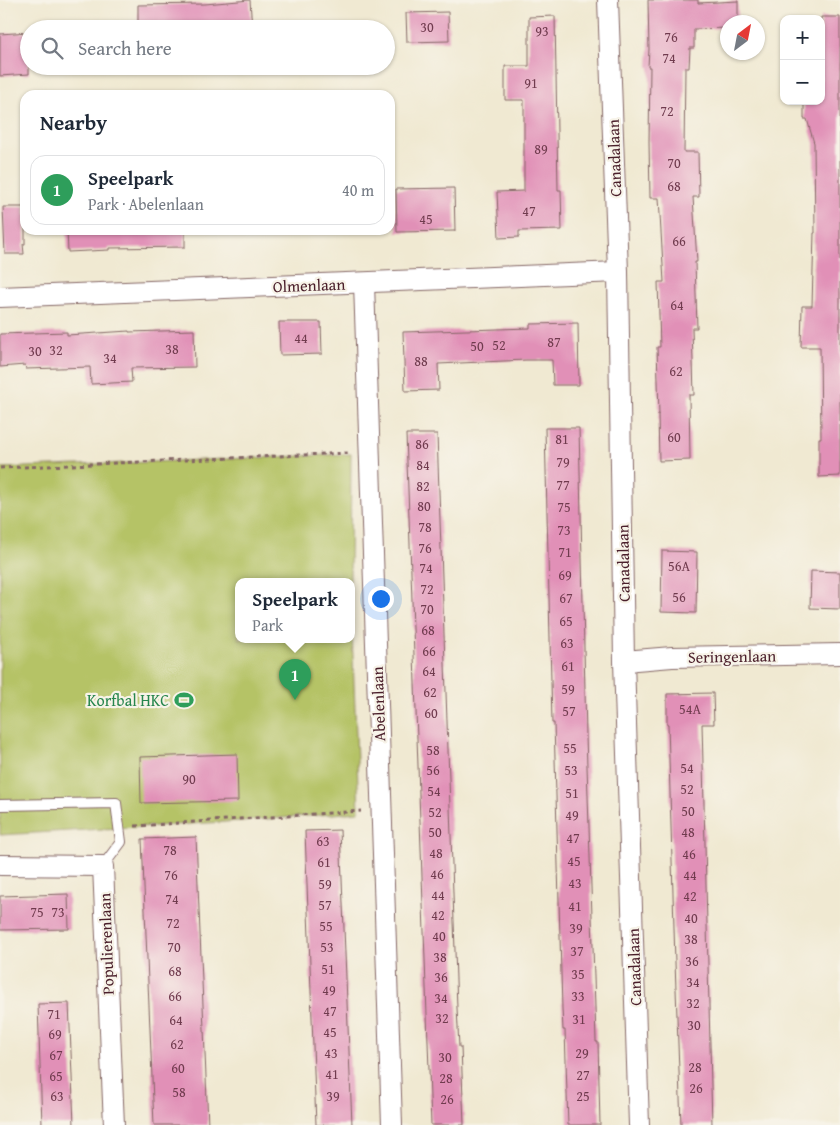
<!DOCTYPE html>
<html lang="en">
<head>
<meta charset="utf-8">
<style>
  :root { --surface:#fff; --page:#f2f2f3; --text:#1f2937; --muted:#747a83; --line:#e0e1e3; --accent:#7c3aed }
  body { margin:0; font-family:"Gentium Book Plus",serif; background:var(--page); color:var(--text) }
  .controls { position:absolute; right:15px; top:15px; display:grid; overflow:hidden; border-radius:10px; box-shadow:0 1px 4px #0004 }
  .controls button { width:45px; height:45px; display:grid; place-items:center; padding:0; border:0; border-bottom:1px solid var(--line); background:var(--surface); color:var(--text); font:25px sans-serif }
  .compass { position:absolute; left:720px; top:15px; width:45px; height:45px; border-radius:50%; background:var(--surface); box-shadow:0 1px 4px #0004; rotate:32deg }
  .you { position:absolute; left:380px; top:598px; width:18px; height:18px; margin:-12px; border:4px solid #fff; border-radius:50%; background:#1a73e8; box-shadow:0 0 0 8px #1a73e833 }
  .badge { display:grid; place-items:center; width:32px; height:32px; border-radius:50%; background:var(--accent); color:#fff; font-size:16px; font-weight:700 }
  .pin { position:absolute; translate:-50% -41px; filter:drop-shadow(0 1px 2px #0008) }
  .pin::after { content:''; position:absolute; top:26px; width:18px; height:15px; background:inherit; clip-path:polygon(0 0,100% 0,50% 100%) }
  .popup { position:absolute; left:235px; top:578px; width:120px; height:65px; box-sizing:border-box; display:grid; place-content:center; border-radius:10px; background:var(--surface); filter:drop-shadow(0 1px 4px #0005); font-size:16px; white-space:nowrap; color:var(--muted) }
  .popup b { font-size:19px; color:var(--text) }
  .popup::after { content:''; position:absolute; left:50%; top:100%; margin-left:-10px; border:10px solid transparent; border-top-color:var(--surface) }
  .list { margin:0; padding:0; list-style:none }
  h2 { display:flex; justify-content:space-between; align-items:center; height:65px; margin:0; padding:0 20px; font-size:21px }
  h2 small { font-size:16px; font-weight:400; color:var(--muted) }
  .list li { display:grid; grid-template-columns:32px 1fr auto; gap:15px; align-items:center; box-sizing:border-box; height:70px; margin:0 10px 10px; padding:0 10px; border:1px solid var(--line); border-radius:15px }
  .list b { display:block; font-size:19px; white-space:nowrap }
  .list p { margin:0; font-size:16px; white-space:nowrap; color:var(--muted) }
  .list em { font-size:16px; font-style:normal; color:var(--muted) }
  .icon { flex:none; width:28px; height:28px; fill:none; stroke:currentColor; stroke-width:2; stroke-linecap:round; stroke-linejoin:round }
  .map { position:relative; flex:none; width:840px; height:1125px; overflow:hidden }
  .search { position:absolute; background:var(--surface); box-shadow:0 1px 4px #0004; left:20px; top:20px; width:375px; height:55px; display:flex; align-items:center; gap:12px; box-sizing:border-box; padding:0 18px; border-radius:28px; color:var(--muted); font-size:19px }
  .panel { position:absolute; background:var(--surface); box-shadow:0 1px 4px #0004; left:20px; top:90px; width:375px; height:145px; border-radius:15px }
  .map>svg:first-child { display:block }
  .green { fill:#b5c366; stroke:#807148 }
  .building { fill:#e190b7 }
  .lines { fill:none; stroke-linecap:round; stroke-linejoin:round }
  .service-casing { stroke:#846665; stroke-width:12 }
  .minor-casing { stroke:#846665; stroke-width:22 }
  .path { stroke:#846665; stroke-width:3; stroke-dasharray:4 4; stroke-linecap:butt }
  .service { stroke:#fff; stroke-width:10 }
  .minor { stroke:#fff; stroke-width:20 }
  .labels { text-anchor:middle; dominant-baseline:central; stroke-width:4.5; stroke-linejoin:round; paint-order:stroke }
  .number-label { font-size:14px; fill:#703b4e }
  .street-label { font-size:16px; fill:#4a1f2b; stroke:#f7f3e8 }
  .leisure-label { font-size:16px; fill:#27864d; stroke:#f7f3e8; text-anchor:end }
</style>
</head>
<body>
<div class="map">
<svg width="840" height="1125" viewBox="0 0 840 1125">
  <rect width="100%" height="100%" fill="#f7f3e8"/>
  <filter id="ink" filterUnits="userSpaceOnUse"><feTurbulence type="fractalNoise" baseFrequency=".02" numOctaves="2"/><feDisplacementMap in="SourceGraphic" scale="10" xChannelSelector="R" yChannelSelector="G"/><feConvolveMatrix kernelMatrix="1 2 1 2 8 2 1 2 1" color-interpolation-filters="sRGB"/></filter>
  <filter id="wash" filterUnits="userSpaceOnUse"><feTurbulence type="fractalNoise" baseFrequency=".0096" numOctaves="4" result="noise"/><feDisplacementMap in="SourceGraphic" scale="20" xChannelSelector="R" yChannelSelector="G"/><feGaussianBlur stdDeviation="1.12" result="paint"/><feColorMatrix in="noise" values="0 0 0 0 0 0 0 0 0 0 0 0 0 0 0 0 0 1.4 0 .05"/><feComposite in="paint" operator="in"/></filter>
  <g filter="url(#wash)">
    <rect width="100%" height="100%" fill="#f0e9d2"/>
    <!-- green -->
    <polygon class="green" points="351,454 350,581 239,581 239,639 351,639 351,605 359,812 242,821 0,835 0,468"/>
    <g id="blocks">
      <!-- building -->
      <g class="building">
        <polygon points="250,0 252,29 138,29 138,5 205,4"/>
        <polygon points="648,0 698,0 698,3 738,1 738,22 728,22 728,28 694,29 694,48 690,48 689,68 685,68 684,152 698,152 699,197 693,197 697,262 695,262 697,328 692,328 694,395 689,395 690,460 659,461 658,414 659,414 657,347 660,347 658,282 664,282 659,198 650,198 649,142 650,67 648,67 649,49"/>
        <polygon points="448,12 449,41 407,42 406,13"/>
        <polygon points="555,16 558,190 561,190 562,230 519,231 519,237 499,238 497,192 524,191 524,100 505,100 505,66 529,66 529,17"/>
        <polygon points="821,17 840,17 840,476 819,477 819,438 821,438 820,347 801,347 802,306 812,306 814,233 815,233 814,143 807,119 804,119 804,101 821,101"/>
        <polygon points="29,32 29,74 0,76 0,34"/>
        <polygon points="454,188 455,231 397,232 396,189"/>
        <polygon points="3,207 25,207 25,244 23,244 24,254 5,254"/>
        <polygon points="67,230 185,230 185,247 109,248 109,250 68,252"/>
        <polygon points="279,322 321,322 322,354 280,355"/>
        <polygon points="578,323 579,385 553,385 552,360 526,360 438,364 439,390 405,391 403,332 530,328 530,324"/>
        <polygon points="194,330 195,367 131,368 132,382 91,384 90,367 26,369 25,365 0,367 0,334 67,332 67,335 129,331 129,332"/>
        <polygon points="545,428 579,428 586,736 595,1007 596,1042 598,1042 600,1125 568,1125 565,1030 563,1030 562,1008 554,723 552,723"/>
        <polygon points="406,434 437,434 457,1008 459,1047 461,1047 464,1125 431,1125"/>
        <polygon points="662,551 697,552 696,613 661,612"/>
        <polygon points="811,571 840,572 840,609 810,608"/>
        <polygon points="713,693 714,724 702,724 712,1125 681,1125 675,962 668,724 667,724 667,694"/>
        <polygon points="237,754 238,801 141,803 140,757"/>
        <polygon points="340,830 352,1125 316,1125 305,831"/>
        <polygon points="196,837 208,1125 154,1125 142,839"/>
        <polygon points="68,894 69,929 0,930 0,896"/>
        <polygon points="69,1003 74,1125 42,1125 38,1004"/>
      </g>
    </g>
  </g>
  <g filter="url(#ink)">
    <use href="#blocks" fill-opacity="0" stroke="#846665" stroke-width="1"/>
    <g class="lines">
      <!-- service casing -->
      <g class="service-casing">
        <polyline id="service" points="0,805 116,803 121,842 103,866"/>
      </g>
      <!-- minor casing -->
      <g class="minor-casing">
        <g id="minor">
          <polyline points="608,0 618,272 624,661 639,1125"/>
          <polyline points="364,283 392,1125"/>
          <polyline points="0,297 618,272"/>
          <polyline points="624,661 672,657 840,654"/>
          <polyline points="0,865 103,866 114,1125"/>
        </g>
      </g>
      <!-- path -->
      <g class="path">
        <polyline points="0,468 349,453"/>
        <polyline points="135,826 361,811"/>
      </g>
      <!-- service -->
      <use href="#service" class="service"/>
      <!-- minor -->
      <use href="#minor" class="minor"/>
    </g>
  </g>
  <!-- icons -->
  <defs>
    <g id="stadium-bare" transform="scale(1.5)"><path d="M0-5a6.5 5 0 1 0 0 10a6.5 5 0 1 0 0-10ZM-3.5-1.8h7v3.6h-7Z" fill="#2e9e5b" stroke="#f7f3e8" stroke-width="2.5" paint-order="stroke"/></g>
  </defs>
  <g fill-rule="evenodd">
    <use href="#stadium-bare" x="184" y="700"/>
  </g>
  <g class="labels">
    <!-- number labels -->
    <g class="number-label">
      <text x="427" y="27">30</text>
      <text x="542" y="31">93</text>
      <text x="671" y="37">76</text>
      <text x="669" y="58">74</text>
      <text x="531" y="83">91</text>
      <text x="667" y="111">72</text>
      <text x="541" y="149">89</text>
      <text x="674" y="163">70</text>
      <text x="674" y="186">68</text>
      <text x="529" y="211">47</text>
      <text x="426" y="219">45</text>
      <text x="679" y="241">66</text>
      <text x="677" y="305">64</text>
      <text x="301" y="338">44</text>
      <text x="554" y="342">87</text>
      <text x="499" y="345">52</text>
      <text x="477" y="346">50</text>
      <text x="172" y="349">38</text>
      <text x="56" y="350">32</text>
      <text x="35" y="351">30</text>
      <text x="110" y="358">34</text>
      <text x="421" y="361">88</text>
      <text x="676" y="371">62</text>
      <text x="674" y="437">60</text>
      <text x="562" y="439">81</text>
      <text x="422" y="444">86</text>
      <text x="563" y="462">79</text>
      <text x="423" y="465">84</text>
      <text x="563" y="485">77</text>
      <text x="423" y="486">82</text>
      <text x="424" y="506">80</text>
      <text x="564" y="507">75</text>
      <text x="425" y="527">78</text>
      <text x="564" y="530">73</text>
      <text x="425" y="548">76</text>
      <text x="565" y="552">71</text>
      <text x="679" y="566">56A</text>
      <text x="426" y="568">74</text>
      <text x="565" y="575">69</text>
      <text x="427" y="589">72</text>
      <text x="679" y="597">56</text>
      <text x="566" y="598">67</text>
      <text x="427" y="609">70</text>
      <text x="566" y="621">65</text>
      <text x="428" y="630">68</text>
      <text x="567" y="643">63</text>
      <text x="429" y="651">66</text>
      <text x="568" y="666">61</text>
      <text x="429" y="671">64</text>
      <text x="568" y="689">59</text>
      <text x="430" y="692">62</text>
      <text x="690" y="709">54A</text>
      <text x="569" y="711">57</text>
      <text x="431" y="713">60</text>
      <text x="570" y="748">55</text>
      <text x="433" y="750">58</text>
      <text x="687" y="768">54</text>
      <text x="433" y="770">56</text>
      <text x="571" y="770">53</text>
      <text x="189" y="779">90</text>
      <text x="687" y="789">52</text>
      <text x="434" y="791">54</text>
      <text x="572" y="793">51</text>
      <text x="688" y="811">50</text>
      <text x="435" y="812">52</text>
      <text x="572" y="815">49</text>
      <text x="435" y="832">50</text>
      <text x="688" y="832">48</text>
      <text x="573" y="838">47</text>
      <text x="323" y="841">63</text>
      <text x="170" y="850">78</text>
      <text x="436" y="853">48</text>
      <text x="689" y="854">46</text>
      <text x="574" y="861">45</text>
      <text x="324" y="862">61</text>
      <text x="437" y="874">46</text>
      <text x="171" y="875">76</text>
      <text x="690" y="875">44</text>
      <text x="575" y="883">43</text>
      <text x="325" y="884">59</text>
      <text x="438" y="895">44</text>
      <text x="690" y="896">42</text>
      <text x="172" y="899">74</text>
      <text x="325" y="905">57</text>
      <text x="575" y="906">41</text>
      <text x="37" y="912">75</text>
      <text x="58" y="912">73</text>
      <text x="438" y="915">42</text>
      <text x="691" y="918">40</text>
      <text x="173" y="923">72</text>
      <text x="326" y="926">55</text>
      <text x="576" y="928">39</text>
      <text x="439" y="936">40</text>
      <text x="691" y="939">38</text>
      <text x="174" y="947">70</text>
      <text x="327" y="947">53</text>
      <text x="577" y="951">37</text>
      <text x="440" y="957">38</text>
      <text x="692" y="961">36</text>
      <text x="328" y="969">51</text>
      <text x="175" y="971">68</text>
      <text x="578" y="974">35</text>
      <text x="441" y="977">36</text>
      <text x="693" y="982">34</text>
      <text x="329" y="990">49</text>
      <text x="175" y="996">66</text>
      <text x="578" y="996">33</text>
      <text x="441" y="998">34</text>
      <text x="693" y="1003">32</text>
      <text x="330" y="1011">47</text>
      <text x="54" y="1014">71</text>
      <text x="442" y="1018">32</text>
      <text x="579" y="1019">31</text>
      <text x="176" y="1020">64</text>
      <text x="694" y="1025">30</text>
      <text x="330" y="1032">45</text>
      <text x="55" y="1034">69</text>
      <text x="177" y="1044">62</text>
      <text x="331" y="1053">43</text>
      <text x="582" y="1053">29</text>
      <text x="56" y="1055">67</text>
      <text x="445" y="1057">30</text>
      <text x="695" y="1067">28</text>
      <text x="178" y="1068">60</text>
      <text x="332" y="1074">41</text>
      <text x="583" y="1075">27</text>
      <text x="56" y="1076">65</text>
      <text x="446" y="1078">28</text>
      <text x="696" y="1088">26</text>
      <text x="179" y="1092">58</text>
      <text x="57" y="1096">63</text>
      <text x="333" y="1096">39</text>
      <text x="583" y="1096">25</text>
      <text x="447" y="1099">26</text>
    </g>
    <!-- street labels -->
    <g class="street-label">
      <text transform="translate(614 158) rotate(-92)">Canadalaan</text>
      <text transform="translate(309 285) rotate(-2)">Olmenlaan</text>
      <text transform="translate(623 563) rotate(-91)">Canadalaan</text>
      <text transform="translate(732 656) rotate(-1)">Seringenlaan</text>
      <text transform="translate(378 704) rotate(-92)">Abelenlaan</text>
      <text transform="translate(106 944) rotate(-92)">Populierenlaan</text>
      <text transform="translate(634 967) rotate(-92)">Canadalaan</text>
    </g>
    <!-- leisure labels -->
    <g class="leisure-label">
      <text x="169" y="700">Korfbal HKC</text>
    </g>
  </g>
</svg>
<div class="controls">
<button>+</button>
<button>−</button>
</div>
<svg class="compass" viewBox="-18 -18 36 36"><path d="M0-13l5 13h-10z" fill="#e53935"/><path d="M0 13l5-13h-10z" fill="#747a83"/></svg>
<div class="you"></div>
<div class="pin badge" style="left:295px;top:700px;background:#2e9e5b">1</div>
<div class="popup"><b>Speelpark</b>Park</div>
<div class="search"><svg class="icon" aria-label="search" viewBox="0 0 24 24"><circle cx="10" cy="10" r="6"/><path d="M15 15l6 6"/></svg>Search here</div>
<section class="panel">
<h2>Nearby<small></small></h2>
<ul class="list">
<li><span class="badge" style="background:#2e9e5b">1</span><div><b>Speelpark</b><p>Park · Abelenlaan</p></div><em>40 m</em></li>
</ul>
</section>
</div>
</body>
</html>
